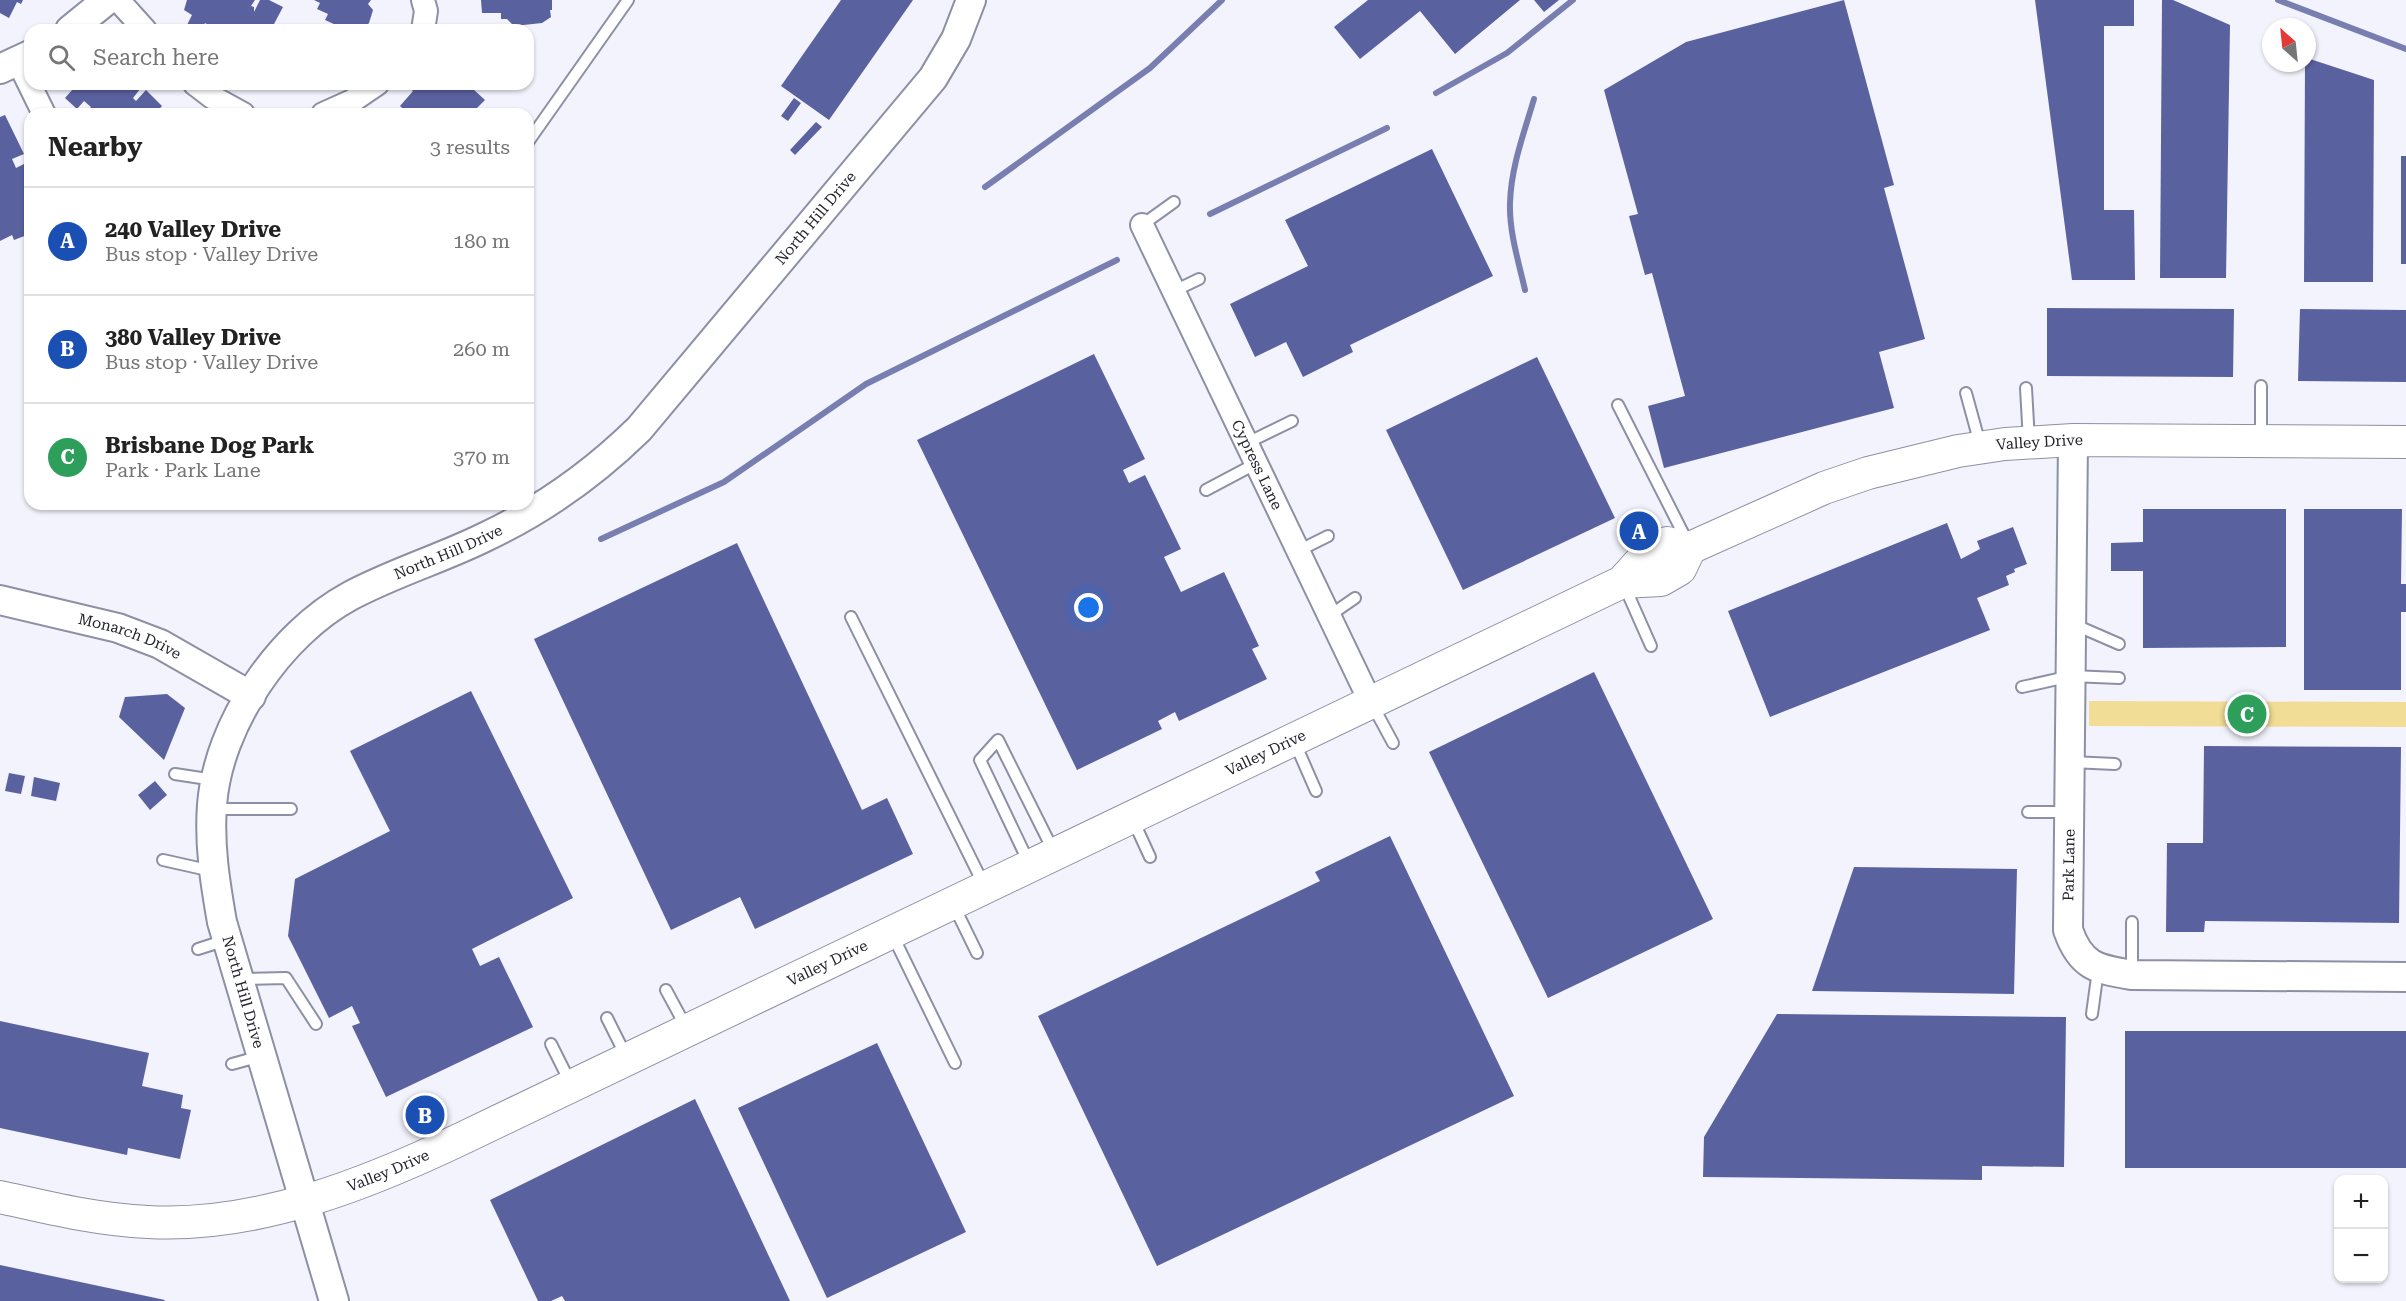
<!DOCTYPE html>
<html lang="en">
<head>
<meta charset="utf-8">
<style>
  :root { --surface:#fff; --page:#f6f6f6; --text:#222; --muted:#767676; --line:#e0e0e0; --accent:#0b8043 }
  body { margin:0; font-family:"Roboto Serif",serif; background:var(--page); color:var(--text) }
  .controls { position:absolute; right:18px; bottom:18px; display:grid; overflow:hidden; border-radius:12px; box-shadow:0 2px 4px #0004 }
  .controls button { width:54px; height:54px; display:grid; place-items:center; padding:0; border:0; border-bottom:2px solid var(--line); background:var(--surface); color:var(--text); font:30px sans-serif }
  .compass { position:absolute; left:2262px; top:18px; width:54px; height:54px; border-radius:50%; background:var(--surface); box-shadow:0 2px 4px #0004; rotate:333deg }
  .you { position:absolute; left:1089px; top:608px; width:21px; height:21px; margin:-15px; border:4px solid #fff; border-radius:50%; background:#1a73e8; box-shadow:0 0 0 9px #1a73e833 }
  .badge { display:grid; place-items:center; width:39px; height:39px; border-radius:50%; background:var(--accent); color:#fff; font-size:20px; font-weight:700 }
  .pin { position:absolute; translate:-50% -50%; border:3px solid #fff; box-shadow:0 2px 6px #0006 }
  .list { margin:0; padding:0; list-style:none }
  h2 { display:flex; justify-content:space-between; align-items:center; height:78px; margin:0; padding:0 24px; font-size:26px }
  h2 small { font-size:20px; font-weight:400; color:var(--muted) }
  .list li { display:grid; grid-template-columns:39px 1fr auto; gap:18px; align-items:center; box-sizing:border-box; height:108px; padding:0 24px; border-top:2px solid var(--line) }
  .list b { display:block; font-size:22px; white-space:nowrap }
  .list p { margin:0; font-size:20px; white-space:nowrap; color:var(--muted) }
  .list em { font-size:20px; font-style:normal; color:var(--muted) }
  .icon { flex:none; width:33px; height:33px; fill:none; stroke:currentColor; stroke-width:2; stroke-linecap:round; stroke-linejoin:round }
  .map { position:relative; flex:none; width:2406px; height:1301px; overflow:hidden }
  .search { position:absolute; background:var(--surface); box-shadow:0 2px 4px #0004; left:24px; top:24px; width:510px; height:66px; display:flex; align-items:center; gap:15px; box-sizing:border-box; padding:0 21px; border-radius:18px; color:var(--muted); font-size:22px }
  .panel { position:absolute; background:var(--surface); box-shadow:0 2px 4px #0004; left:24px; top:108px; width:510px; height:402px; border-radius:18px }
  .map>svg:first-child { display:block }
  .green { fill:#f1dd96 }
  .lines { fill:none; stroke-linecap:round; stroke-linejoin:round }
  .stream { stroke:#787eb0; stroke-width:6 }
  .building { fill:#5a619f }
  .service-casing { stroke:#8d90a5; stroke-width:14 }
  .minor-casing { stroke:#8d90a5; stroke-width:26 }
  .tertiary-casing { stroke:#8d90a5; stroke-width:32 }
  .secondary-casing { stroke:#8d90a5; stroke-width:34 }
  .service { stroke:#fff; stroke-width:10 }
  .minor { stroke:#fff; stroke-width:22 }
  .tertiary { stroke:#fff; stroke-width:28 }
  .secondary { stroke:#fff; stroke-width:32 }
  .labels { text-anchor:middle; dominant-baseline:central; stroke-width:6; stroke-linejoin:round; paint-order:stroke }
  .street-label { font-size:15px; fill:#23242c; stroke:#fff }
</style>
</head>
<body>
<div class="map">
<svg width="2406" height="1301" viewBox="0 0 2406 1301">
  <rect width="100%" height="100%" fill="#f2f3fc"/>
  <!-- green -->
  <polygon class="green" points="2089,701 2406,702 2406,727 2089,726"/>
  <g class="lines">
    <!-- stream -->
    <g class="stream">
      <polyline points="2278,0 2406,49"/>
      <polyline points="1436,93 1507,53 1573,0"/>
      <polyline points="985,187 1150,68 1222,0"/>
      <polyline points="1210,214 1387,128"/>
      <path d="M 1525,290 C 1519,263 1509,232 1510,203 C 1511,167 1524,133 1534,99"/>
      <polyline points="601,539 724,482 866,384 1117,260"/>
    </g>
  </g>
  <!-- building -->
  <g class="building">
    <polygon points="0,0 23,0 21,4 17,2 9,18 0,13"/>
    <polygon points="187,0 255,0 251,6 254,7 254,12 260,0 269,0 283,7 274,24 279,27 277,30 213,30 214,28 205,23 201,30 196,30 187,25 192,15 184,10"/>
    <polygon points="314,0 371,0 368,4 373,10 369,23 363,30 347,30 325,20 328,14 317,9 320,3"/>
    <polygon points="481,0 552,0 552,10 550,10 551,17 542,23 514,26 507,19 501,19 501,13 482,13"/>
    <polygon points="841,0 913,0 829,120 781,86"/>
    <polygon points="1368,0 1520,0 1455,54 1420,11 1360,59 1334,27"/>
    <polygon points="1534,0 1559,0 1544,12"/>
    <polygon points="1844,0 1894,185 1884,188 1925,339 1879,352 1894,408 1664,468 1648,406 1685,396 1652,273 1645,275 1629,216 1638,214 1604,90 1686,42"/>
    <polygon points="2035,0 2134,0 2134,26 2104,26 2104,210 2134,210 2135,280 2072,280"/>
    <polygon points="2162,0 2173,0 2230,25 2226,278 2160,278"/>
    <polygon points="2307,58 2374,80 2373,282 2304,282 2305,63 2307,63"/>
    <polygon points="68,84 144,84 133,98 136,101 146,90 162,106 155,114 84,114 91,107 84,101 77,109 65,98 73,89"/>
    <polygon points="413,84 475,84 477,85 473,89 485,100 477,108 480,111 478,114 409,114 400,106 413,91 409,88"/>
    <polygon points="794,98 801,103 788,121 781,116"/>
    <polygon points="5,115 24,154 12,159 16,168 24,164 30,176 30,231 26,232 27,235 14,240 12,235 0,241 0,117"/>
    <polygon points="816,122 822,127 795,155 790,150"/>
    <polygon points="1432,149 1493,276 1350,345 1353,352 1303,377 1286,342 1255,357 1230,304 1308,266 1285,220"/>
    <rect x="2401" y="156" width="5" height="108"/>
    <polygon points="2047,308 2234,309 2233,377 2047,376"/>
    <polygon points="2300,309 2406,310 2406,382 2298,381"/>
    <polygon points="1094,354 1145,459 1123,470 1129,483 1145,475 1181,549 1164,557 1181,592 1224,572 1259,646 1252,649 1267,679 1179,721 1175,712 1158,721 1162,729 1077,770 917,440"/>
    <polygon points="1537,357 1615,518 1463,590 1386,430"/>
    <polygon points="2143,509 2286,509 2286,647 2143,648 2143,571 2111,571 2111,543 2143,542"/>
    <polygon points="2304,509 2402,509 2401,584 2406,584 2406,612 2401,612 2401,690 2304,690"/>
    <polygon points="1947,523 1961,559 1980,549 1977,541 2013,527 2027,564 2014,569 2015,572 2006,576 2009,585 1977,598 1990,630 1770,717 1728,611"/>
    <polygon points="737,543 862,810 887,798 913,854 755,929 740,897 671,930 534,639"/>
    <polygon points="1594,672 1713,919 1548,998 1429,752"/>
    <polygon points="471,691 573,898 472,949 480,966 499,957 533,1027 386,1097 352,1026 360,1023 352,1006 329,1018 288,936 295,879 390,831 350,751"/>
    <polygon points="167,694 185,708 164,760 119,717 125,697"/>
    <polygon points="2204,746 2401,747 2399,923 2205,921 2204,932 2166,932 2167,843 2203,843"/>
    <polygon points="9,773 25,776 21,794 5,791"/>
    <polygon points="34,777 60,783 56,801 31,796"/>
    <polygon points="155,781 167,795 150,810 138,795"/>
    <polygon points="1390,836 1514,1096 1157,1266 1038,1016 1320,881 1315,872"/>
    <polygon points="1854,867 2017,869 2014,994 1812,991"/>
    <polygon points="1777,1014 2066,1017 2064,1167 1982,1166 1982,1180 1703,1177 1704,1137"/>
    <polygon points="0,1021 149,1053 142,1086 183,1095 181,1108 191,1110 180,1159 128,1148 127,1155 0,1128"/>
    <rect x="2125" y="1031" width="281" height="137"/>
    <polygon points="877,1043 966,1232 827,1298 738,1108"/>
    <polygon points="695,1099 790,1301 565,1301 562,1296 551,1301 538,1301 490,1200"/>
    <polygon points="0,1265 165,1300 164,1301 0,1301"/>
  </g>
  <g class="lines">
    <!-- service casing -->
    <g class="service-casing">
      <g id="service">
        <polyline points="528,142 628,0"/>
        <polyline points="1142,225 1174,202"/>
        <polyline points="1174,291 1199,279"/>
        <polyline points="2026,388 2029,441"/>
        <polyline points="1966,393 1980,444"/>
        <polyline points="1618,405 1688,543"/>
        <polyline points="2261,440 2261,386"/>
        <polyline points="1247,443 1292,421"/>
        <polyline points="1206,490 1257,463"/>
        <polyline points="1298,551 1328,536"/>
        <polyline points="1624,585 1651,646"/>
        <polyline points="1329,616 1355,598"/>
        <polyline points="851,617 984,885"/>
        <polyline points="2073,624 2119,644"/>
        <polyline points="2022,687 2071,676 2119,678"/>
        <polyline points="1373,706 1393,743"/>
        <polyline points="1295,743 1316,791"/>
        <polyline points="2071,762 2115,764"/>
        <polyline points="175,774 214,780"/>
        <polyline points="212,809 291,809"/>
        <polyline points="2028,812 2067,812"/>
        <polyline points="1133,820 1150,857"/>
        <polyline points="163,860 212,871"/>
        <polyline points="1029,863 980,760 998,740 1054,852"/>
        <polyline points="954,906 977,953"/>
        <polyline points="2132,922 2132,975"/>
        <polyline points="893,936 955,1063"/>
        <polyline points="198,949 226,940"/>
        <polyline points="240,979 286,978 316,1024"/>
        <polyline points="666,990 686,1027"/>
        <polyline points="2092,1014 2098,970"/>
        <polyline points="607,1018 626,1056"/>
        <polyline points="551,1044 571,1084"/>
        <polyline points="232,1064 261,1056"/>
      </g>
    </g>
    <!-- minor casing -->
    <g class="minor-casing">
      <g id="minor">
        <polyline points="118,0 145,30"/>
        <polyline points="423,0 426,11 423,30"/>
        <polyline points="18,61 44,114"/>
        <polyline points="195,84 212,97 243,114"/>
        <polyline points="323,114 352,101 377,84"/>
        <path id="s1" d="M 1142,225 L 1371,703"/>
      </g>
    </g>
    <!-- tertiary casing -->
    <g class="tertiary-casing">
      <g id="tertiary">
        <polyline points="70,30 107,0"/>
        <polyline points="0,69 30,55"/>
        <path d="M 2073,440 L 2068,930 C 2081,967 2097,969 2132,975 L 2406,977"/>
        <path id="s2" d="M 0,600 L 118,628 L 160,644 L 251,696"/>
        <path id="s3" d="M 334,1301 L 222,922 C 215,882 209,845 212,805 C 218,724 280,634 350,596 C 393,573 440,559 483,538 C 543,510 592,475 639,429 L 933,78 L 956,39 L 971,0"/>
      </g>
    </g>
    <!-- secondary casing -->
    <g class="secondary-casing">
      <g id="secondary">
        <path id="s4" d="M 1622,582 L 1648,553 L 1667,543 L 1690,548 L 1824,488 L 1868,473 L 1958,451 L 2005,444 L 2073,440 L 2406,442"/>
        <path id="s5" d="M 0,1197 C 49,1208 98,1220 148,1222 C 256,1228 367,1184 463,1138 L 1622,582 L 1661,580 L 1680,569 L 1690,548"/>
      </g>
    </g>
    <!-- service -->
    <use href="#service" class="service"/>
    <!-- minor -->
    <use href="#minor" class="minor"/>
    <!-- tertiary -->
    <use href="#tertiary" class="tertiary"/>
    <!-- secondary -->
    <use href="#secondary" class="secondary"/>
  </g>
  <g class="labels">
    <!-- street labels -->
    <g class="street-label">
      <text stroke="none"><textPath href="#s3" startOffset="1384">North Hill Drive</textPath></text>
      <text stroke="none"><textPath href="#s4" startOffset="452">Valley Drive</textPath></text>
      <text stroke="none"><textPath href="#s1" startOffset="266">Cypress Lane</textPath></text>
      <text stroke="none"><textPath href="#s3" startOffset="880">North Hill Drive</textPath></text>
      <text stroke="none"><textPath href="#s2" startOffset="135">Monarch Drive</textPath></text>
      <text stroke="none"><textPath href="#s5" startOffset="1370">Valley Drive</textPath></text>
      <text transform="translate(2069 865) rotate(-89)">Park Lane</text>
      <text stroke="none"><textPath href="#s5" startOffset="884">Valley Drive</textPath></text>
      <text transform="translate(243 992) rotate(74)">North Hill Drive</text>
      <text stroke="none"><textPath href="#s5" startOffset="398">Valley Drive</textPath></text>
    </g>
  </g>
</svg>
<div class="controls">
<button>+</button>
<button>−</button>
</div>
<svg class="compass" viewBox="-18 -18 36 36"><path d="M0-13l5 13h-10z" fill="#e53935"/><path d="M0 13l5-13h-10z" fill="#767676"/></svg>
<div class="you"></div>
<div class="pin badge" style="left:1639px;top:531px;background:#1a4fb4">A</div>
<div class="pin badge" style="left:425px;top:1115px;background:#1a4fb4">B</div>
<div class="pin badge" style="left:2247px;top:714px;background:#2e9e5b">C</div>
<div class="search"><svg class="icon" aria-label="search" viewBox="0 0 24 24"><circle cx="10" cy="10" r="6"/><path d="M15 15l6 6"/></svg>Search here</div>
<section class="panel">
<h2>Nearby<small>3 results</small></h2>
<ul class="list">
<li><span class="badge" style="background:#1a4fb4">A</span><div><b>240 Valley Drive</b><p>Bus stop · Valley Drive</p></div><em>180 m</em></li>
<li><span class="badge" style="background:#1a4fb4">B</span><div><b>380 Valley Drive</b><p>Bus stop · Valley Drive</p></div><em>260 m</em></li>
<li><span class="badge" style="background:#2e9e5b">C</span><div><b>Brisbane Dog Park</b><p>Park · Park Lane</p></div><em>370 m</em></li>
</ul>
</section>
</div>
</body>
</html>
